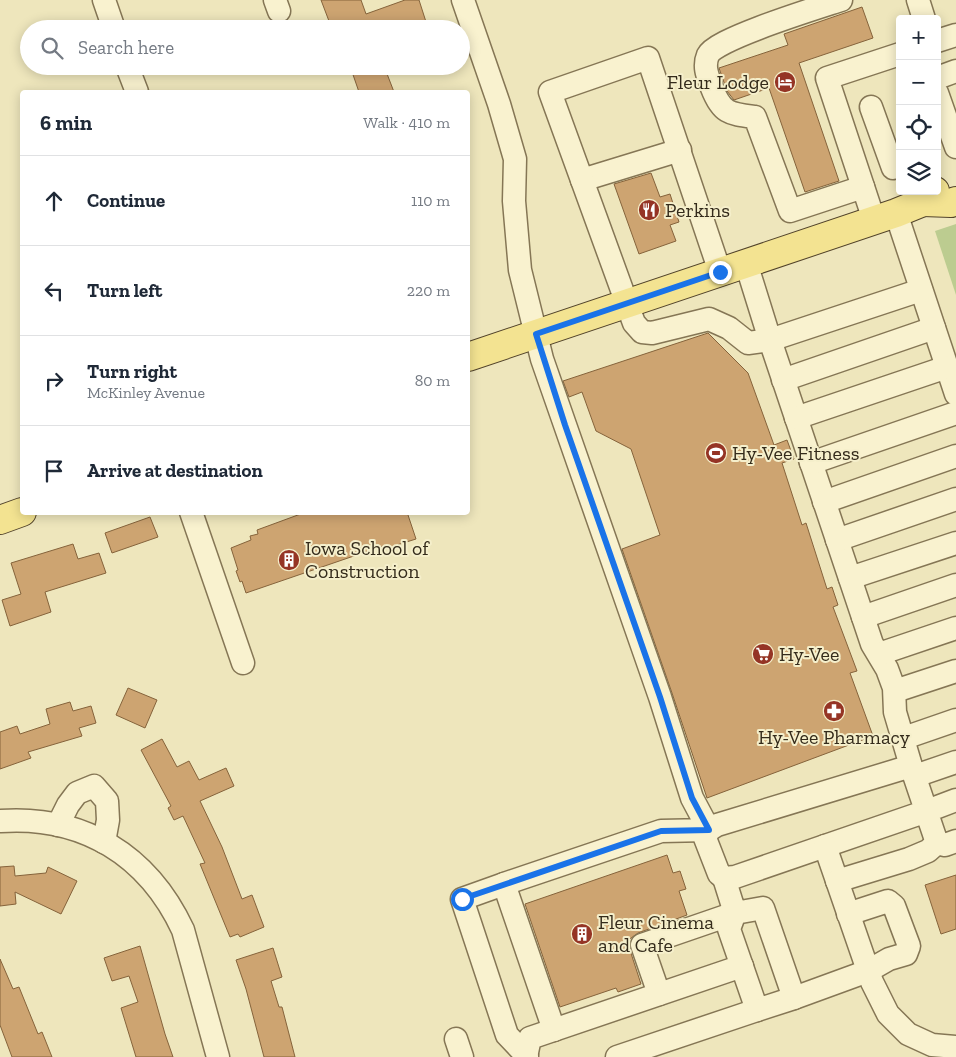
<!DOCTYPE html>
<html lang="en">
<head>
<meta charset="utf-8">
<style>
  :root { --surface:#fff; --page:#f6f6f7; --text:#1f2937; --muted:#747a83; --line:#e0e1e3 }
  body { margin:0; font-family:"Zilla Slab",serif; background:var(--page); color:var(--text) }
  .controls { position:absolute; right:15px; top:15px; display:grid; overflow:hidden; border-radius:5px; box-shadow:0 2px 12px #0003 }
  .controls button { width:45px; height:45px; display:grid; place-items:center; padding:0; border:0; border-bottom:1px solid var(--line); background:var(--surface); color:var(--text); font:25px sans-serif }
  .stop { position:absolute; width:15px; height:15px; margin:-11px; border:4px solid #1a73e8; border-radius:50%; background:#fff }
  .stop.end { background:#1a73e8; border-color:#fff; box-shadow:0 1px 5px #0008 }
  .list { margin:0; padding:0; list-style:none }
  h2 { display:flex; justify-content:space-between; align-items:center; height:65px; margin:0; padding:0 20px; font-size:21px }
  h2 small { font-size:16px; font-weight:400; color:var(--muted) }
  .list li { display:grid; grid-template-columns:32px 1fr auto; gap:15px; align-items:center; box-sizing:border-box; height:90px; padding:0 20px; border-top:1px solid var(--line) }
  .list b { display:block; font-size:19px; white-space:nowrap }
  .list p { margin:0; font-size:16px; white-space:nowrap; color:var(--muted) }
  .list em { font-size:16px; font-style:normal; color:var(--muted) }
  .icon { flex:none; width:28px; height:28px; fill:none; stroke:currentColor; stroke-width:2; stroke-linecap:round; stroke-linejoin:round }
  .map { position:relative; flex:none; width:956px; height:1057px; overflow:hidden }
  .search { position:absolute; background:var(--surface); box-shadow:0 2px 12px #0003; left:20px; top:20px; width:450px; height:55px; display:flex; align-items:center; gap:12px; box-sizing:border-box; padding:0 18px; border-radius:28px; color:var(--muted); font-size:19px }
  .panel { position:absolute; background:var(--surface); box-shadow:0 2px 12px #0003; left:20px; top:90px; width:450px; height:425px; border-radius:5px }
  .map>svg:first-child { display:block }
  .green { fill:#bccc90 }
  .building { fill:#cda471; stroke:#85633b }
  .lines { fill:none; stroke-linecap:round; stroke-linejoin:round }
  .minor-casing { stroke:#857655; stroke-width:25 }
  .major-casing { stroke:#52432a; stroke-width:30 }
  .minor { stroke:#f9f2cf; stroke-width:22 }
  .major { stroke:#f3e391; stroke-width:28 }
  .route { stroke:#1a73e8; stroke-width:6 }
  .labels { text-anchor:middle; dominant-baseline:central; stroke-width:4; stroke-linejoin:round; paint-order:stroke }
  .poi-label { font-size:20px; fill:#342b1b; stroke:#f5efcb; text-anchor:start }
</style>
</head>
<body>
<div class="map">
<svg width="956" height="1057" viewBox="0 0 956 1057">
  <rect width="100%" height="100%" fill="#eee6bc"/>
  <!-- green -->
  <polygon class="green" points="956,224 956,295 935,231"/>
  <!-- building -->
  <g class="building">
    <polygon points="321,0 361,0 366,14 405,0 419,0 427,25 417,29 332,29"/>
    <polygon points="862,7 873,38 799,63 839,181 805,192 769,88 734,100 727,91 719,68 788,45 784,34"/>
    <polygon points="350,66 384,66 394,92 359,92"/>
    <polygon points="651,173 660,197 670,194 679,222 670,225 676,241 639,254 614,184"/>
    <polygon points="708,333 748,373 774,445 787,440 794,459 782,463 802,525 806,523 827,589 832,587 838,605 833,607 857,671 850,673 873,736 707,798 672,693 622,549 660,535 631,449 596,431 582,392 569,397 563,381"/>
    <polygon points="306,512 407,512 416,539 384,549 383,546 246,593 242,581 240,582 236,571 238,570 231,548 251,540 250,536 258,534 257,530"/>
    <polygon points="150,517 158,537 112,553 105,533"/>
    <polygon points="73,544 78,559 99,553 106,573 45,592 51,612 10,626 2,600 21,594 11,563"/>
    <polygon points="128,688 157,700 145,728 116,715"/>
    <polygon points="70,702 73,711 91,706 96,723 79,728 82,736 28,752 31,758 0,769 0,732 17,726 20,734 50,724 46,709"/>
    <polygon points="162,739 177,767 189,761 199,780 226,768 234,786 200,801 222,847 242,899 252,895 264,927 240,937 238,934 230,937 200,864 205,863 183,816 174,820 168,808 171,806 141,750"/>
    <polygon points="667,855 673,873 680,871 686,889 679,891 687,915 638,933 627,941 641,984 618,992 616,988 560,1007 525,904"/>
    <polygon points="14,866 15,876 46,873 48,867 77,881 61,914 15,892 16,904 0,906 0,867"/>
    <polygon points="956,875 956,929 941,934 925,885"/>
    <polygon points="140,946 165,1034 173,1057 136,1057 121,1008 138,1002 129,976 112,981 104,958"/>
    <polygon points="273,948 282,977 271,981 279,1007 282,1007 295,1057 264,1057 246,989 236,960"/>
    <polygon points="0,959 13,989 19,987 38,1034 42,1032 52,1057 12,1057 0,1025"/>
  </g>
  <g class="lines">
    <!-- minor casing -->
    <g class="minor-casing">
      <g id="minor">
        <polyline points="104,0 114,29"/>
        <polyline points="275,0 279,11"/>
        <polyline points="463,0 499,104 515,159 514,201 520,270 542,359 660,697 692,798 709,830 661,831 504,884 554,1030"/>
        <path d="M 841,0 C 820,7 715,39 708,55 C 703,67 708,77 712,88 C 722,114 730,114 755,117 L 790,211 L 863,187"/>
        <polyline points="918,0 924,19"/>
        <polyline points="937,41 956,35"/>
        <polyline points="127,66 137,92"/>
        <polyline points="937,78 956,71"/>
        <polyline points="937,93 956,147"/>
        <polyline points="871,107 893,168 900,166"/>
        <polyline points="582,180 680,150"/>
        <polyline points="896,213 956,394"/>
        <polyline points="874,220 827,78 900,54"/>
        <polyline points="746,263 770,340 921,290"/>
        <polyline points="720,272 648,58 550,92 634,323 642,332 652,333 709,319 729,328 748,343 770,340 872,644 887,669 894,688 895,712 911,766"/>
        <polyline points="783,380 934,328"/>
        <polyline points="796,418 947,367"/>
        <polyline points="811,463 956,413"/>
        <polyline points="824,502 956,456"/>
        <polyline points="191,512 243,663"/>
        <polyline points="837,540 956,499"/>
        <polyline points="850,578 956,543"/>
        <polyline points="863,617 956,585"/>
        <polyline points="879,654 956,628"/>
        <polyline points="895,691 956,671"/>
        <polyline points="904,738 956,720"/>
        <polyline points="915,776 956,762"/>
        <polyline points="956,800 927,811 735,877 724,878 719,874 705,838 709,830 717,825 911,766 937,843 945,845 956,841"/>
        <path d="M 0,821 C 83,815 148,855 183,930 L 218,1057"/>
        <polyline points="58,825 68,805 77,793 94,786 107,801 108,820 104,842"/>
        <polyline points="825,846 872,982 888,1014 908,1034 932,1045 956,1047"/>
        <polyline points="837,881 909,859 928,851 937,843"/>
        <polyline points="504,884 462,899 507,1035 527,1056"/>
        <polyline points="659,994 642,945 735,913 763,908 794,998 757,1010 729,929 735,913 724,878"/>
        <polyline points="794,998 868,971 889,959 906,954 909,946 894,906 888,901 848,914"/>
        <polyline points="456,1039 462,1057"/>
        <polyline points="526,1057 530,1038 742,966"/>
        <polyline points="617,1057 757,1010"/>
      </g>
    </g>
    <!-- major casing -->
    <g class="major-casing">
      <g id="major">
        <polyline points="923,202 951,203 956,201"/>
        <polyline points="468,357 896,213 923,202 935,191"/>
        <polyline points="0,520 22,512"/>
      </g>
    </g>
    <!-- minor -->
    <use href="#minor" class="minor"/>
    <!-- major -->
    <use href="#major" class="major"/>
  </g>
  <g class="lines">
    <!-- route -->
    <polyline class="route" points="462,899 661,831 709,830 692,798 660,697 565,425 536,334 720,272"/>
  </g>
  <!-- icons -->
  <defs>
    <g id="hotel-disc" transform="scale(1.125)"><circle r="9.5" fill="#953425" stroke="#f5efcb"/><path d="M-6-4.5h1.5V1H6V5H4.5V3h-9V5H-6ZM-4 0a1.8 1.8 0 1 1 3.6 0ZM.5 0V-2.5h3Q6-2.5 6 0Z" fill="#fff"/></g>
    <g id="restaurant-disc" transform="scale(1.125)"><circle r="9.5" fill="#953425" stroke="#f5efcb"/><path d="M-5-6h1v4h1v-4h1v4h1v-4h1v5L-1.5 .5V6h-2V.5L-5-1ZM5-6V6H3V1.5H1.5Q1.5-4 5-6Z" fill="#fff"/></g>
    <g id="stadium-disc" transform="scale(1.125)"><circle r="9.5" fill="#953425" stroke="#f5efcb"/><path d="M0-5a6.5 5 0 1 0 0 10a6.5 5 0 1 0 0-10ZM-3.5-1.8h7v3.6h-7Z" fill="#fff"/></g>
    <g id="building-disc" transform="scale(1.125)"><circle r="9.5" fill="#953425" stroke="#f5efcb"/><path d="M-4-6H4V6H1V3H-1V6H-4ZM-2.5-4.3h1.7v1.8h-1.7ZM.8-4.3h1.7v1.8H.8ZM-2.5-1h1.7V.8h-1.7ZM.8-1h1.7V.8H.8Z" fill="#fff"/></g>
    <g id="supermarket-disc" transform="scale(1.125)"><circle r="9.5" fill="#953425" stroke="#f5efcb"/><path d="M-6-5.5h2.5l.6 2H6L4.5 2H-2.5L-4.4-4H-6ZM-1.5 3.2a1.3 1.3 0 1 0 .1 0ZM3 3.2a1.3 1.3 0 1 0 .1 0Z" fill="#fff"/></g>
    <g id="pharmacy-disc" transform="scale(1.125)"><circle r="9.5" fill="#953425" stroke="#f5efcb"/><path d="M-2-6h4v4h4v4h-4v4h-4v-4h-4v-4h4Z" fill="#fff"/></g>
  </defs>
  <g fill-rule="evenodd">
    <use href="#hotel-disc" x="785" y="82"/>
    <use href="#restaurant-disc" x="649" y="210"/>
    <use href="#stadium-disc" x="716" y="453"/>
    <use href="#building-disc" x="289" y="560"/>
    <use href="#supermarket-disc" x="763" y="654"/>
    <use href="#pharmacy-disc" x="834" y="711"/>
    <use href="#building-disc" x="582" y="934"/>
  </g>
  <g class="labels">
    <!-- poi labels -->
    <g class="poi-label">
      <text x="769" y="82" text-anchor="end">Fleur Lodge</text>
      <text x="665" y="210">Perkins</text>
      <text x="732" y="453">Hy-Vee Fitness</text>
      <text x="305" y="548">Iowa School of<tspan x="305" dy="23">Construction</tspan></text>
      <text x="779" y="654">Hy-Vee</text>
      <text x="834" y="737" text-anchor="middle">Hy-Vee Pharmacy</text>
      <text x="598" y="922">Fleur Cinema<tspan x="598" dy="23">and Cafe</tspan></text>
    </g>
  </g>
</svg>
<div class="controls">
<button>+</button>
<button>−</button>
<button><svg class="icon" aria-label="locate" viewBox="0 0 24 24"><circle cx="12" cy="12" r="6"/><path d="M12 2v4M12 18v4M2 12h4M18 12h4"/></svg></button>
<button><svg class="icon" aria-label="layers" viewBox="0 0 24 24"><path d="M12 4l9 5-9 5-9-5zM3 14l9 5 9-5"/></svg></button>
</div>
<div class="stop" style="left:462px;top:899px"></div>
<div class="stop end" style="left:720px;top:272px"></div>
<div class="search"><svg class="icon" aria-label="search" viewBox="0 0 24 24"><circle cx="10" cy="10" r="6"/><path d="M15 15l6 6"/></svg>Search here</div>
<section class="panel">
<h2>6 min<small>Walk · 410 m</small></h2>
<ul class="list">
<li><svg class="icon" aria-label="ahead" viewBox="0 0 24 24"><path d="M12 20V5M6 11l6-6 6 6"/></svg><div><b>Continue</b></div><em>110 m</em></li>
<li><svg class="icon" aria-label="left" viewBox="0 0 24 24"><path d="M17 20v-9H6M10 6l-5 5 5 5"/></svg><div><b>Turn left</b></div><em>220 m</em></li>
<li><svg class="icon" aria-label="right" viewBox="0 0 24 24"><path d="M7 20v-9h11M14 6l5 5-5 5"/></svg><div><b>Turn right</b><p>McKinley Avenue</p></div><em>80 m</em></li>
<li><svg class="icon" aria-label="arrive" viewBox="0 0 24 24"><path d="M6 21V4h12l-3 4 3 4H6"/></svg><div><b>Arrive at destination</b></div></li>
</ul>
</section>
</div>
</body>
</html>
